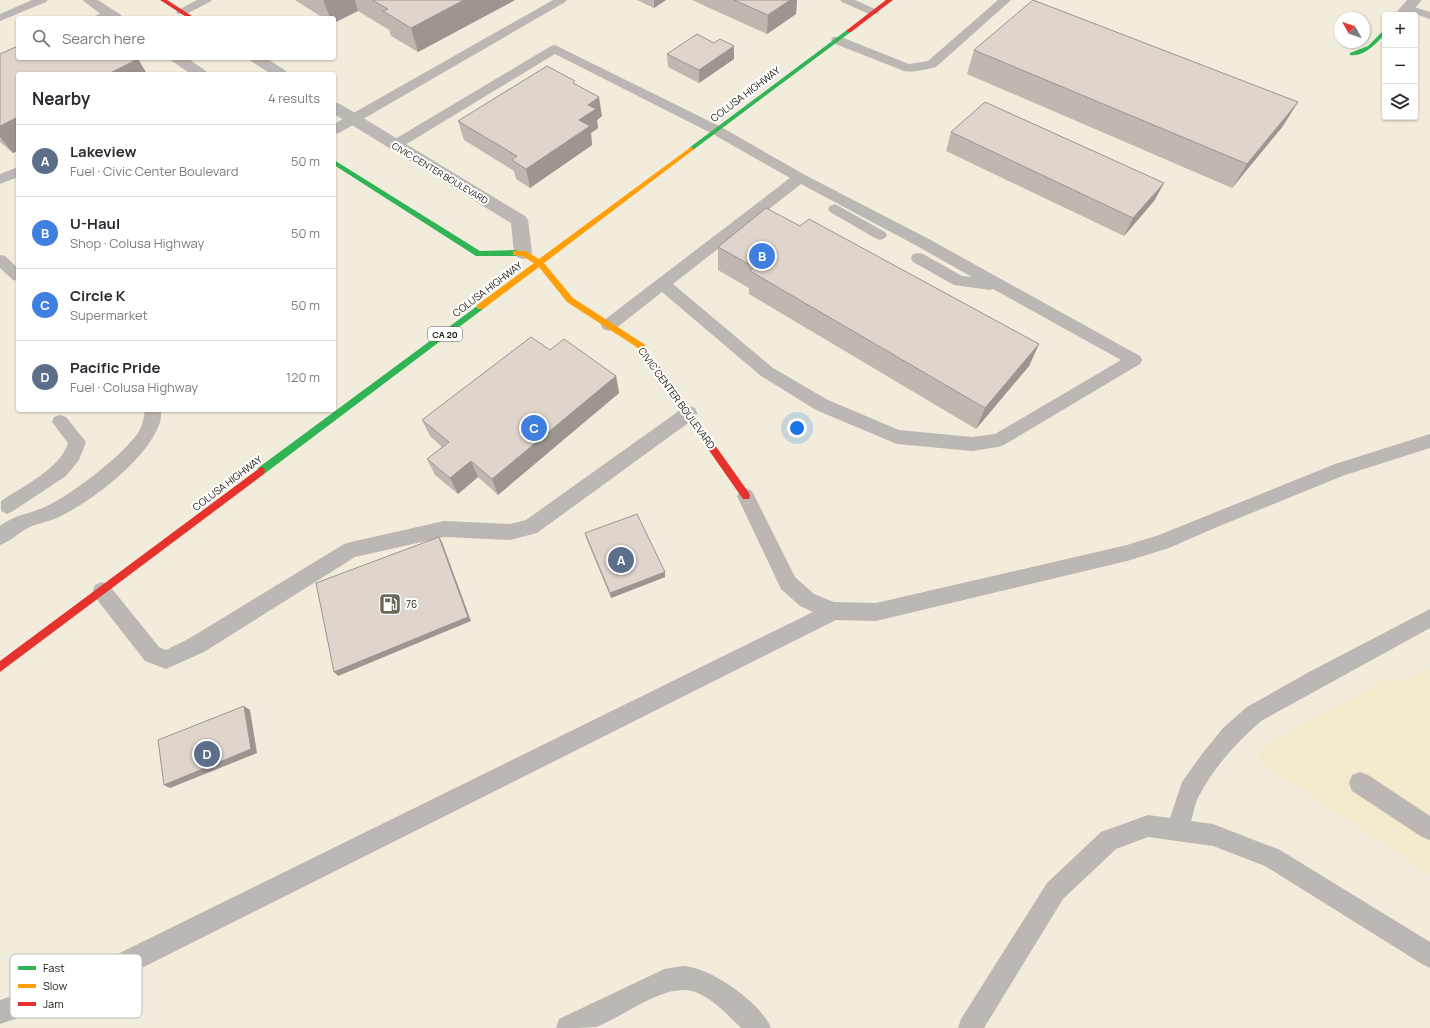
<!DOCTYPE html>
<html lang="en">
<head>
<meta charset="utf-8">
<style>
  :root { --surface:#fff; --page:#f7f7f7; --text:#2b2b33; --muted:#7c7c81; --line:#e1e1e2; --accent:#b45309 }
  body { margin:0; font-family:Manrope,sans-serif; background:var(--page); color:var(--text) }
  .controls { position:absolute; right:12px; top:12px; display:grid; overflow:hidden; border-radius:4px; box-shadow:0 1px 3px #0004 }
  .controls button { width:36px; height:36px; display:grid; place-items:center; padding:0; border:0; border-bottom:1px solid var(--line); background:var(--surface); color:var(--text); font:20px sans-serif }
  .compass { position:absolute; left:1334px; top:12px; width:36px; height:36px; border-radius:50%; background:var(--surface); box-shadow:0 1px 3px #0004; rotate:310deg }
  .you { position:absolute; left:797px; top:428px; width:14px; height:14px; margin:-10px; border:3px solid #fff; border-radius:50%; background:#1a73e8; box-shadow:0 0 0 6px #1a73e833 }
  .badge { display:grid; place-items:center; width:26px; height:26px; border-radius:50%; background:var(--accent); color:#fff; font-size:13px; font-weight:700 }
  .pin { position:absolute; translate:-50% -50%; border:2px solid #fff; box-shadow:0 1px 4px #0006 }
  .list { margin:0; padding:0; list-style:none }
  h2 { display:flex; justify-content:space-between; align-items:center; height:52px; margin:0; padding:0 16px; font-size:17px }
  h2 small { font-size:13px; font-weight:400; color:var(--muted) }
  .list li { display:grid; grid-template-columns:26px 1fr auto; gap:12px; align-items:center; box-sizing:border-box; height:72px; padding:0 16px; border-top:1px solid var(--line) }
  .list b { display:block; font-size:15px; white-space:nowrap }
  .list p { margin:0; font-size:13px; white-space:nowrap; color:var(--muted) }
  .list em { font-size:13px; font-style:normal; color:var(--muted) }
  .icon { flex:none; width:22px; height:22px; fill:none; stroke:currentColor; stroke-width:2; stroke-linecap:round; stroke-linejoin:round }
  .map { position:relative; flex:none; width:1430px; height:1028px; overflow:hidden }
  .search { position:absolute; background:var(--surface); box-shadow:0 1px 3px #0004; left:16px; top:16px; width:320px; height:44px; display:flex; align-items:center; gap:10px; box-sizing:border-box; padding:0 14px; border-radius:4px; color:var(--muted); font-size:15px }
  .panel { position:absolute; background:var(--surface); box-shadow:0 1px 3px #0004; left:16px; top:72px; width:320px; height:340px; border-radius:4px }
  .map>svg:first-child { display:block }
  .built { fill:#f4eacd }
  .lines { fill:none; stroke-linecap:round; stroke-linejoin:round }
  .lane { fill:#bcb7b2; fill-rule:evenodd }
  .street { fill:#bcb7b2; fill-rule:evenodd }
  .fast { fill:#30b455; fill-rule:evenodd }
  .slow { fill:#ff9f0a; fill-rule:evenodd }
  .jam { fill:#e5322d; fill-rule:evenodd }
  .wall { fill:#c0b7b0 }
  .shaded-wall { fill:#9c9590 }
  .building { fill:#dfd5cd; stroke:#9c9590 }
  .labels { text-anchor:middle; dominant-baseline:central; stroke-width:4; stroke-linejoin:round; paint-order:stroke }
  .far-street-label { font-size:9px; fill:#252115; stroke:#fff }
  .shield { fill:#fff; stroke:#66645b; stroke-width:1 }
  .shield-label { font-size:9px; font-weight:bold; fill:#252115 }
  .street-label { font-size:10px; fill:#252115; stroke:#fff }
  .poi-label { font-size:10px; fill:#252115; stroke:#fff; text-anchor:start }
  .key { fill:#fff; stroke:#bebcb9; stroke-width:1 }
  .key-label { font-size:11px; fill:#252115 }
</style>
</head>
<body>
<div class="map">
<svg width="1430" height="1028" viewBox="0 0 1430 1028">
  <rect width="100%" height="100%" fill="#f1ecdb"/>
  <!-- built -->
  <polygon class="built" points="1430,668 1430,874 1258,761 1266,745 1385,679 1403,682"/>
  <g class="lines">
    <!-- lane -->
    <g class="lane">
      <polygon points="32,0 48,0 46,2 0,21 0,14"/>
      <polygon points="197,0 212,0 210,2 186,14 178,14 176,12 178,10"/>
      <polygon points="553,0 567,0 565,2 339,133 334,134 334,124"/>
      <polygon points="840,0 855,0 877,10 879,12 877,14 869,14 842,2"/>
      <path d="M 998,0 L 1011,0 L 936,67 C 927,69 913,73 904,71 L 833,43 L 831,40 L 833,37 L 841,37 L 909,64 L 928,61 Z"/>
      <polygon points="1408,5 1430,12 1430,19 1404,10 1402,8 1404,6"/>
      <path d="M 109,10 L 113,11 L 115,13 C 110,20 101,18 93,18 L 95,16 Z"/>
      <path d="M 555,45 L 721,127 L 805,175 L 927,238 L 1140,356 L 1142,360 L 1140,364 L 1004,445 L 998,447 L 972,451 L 897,444 L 816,410 L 761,376 L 662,292 L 615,329 L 609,331 L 603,329 L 601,325 L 603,321 L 790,178 L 711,133 L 555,54 L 400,148 L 395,149 L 390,148 L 388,145 L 390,142 L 551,46 ZM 801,184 L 917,246 L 972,277 L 962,276 L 923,254 L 918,253 L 913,254 L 911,258 L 913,262 L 954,285 L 990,290 L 993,289 L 1121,360 L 995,434 L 972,437 L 899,430 L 828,400 L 773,368 L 673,284 Z"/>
      <polygon points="18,167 18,177 0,184 0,174"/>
      <polygon points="835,204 885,232 887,235 885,238 880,240 875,238 830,212 828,209 830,206"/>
      <polygon points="0,255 5,256 18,268 18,281 13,280 0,268"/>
      <polygon points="689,406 695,408 697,413 695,418 537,533 510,540 444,537 355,557 204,652 166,669 145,661 95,597 93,591 95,585 102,582 109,585 159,647 166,650 190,638 344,544 351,542 444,521 510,524 526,520 683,408"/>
      <path d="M 145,410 L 161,410 C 161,415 161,421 159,425 C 145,461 91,502 57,518 C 48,522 37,523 28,528 C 18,533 11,541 0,545 L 0,526 C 14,515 29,514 45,507 C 70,496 122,456 138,433 C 142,426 144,419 145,410 Z"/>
      <path d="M 60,415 L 66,417 L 86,442 L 79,460 L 66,476 L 13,511 L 7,514 L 1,511 L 1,501 C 23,486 60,469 68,443 L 52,422 L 54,417 Z"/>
      <polygon points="1430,434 1430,448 1345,475 1217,527 1169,548 1127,561 876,621 836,620 90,994 0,1024 0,1000 77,974 813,612 800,606 781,589 737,496 740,491 746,488 752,491 795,577 814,594 834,602 876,603 1127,545 1159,535 1335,464"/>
      <path d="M 1430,609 L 1430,628 L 1261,721 C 1237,742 1215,766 1200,794 C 1195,802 1194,812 1191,821 L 1213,824 L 1280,850 L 1430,942 L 1430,968 L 1422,964 L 1265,866 L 1213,846 L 1148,837 L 1116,849 L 1063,899 L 984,1028 L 958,1028 L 961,1019 L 1047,883 L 1101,832 L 1148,815 L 1170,818 L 1182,782 L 1202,754 L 1223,728 L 1247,707 L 1309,672 Z"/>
      <polygon points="1360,772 1368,775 1430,816 1430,840 1422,837 1352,791 1349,783 1352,775"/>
      <path d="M 683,966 C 711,967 761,1003 771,1028 L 741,1028 C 728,1015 715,1001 698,993 C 668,979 624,1017 596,1027 C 586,1028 566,1028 556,1028 L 559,1019 L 656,973 L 664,969 Z"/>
    </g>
    <!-- street -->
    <g class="street">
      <polygon points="82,0 98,0 121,15 123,18 106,18"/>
      <polygon points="1407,0 1422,0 1409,15 1394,15"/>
      <polygon points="170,58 187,58 206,71 209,74 191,74 172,61"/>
      <polygon points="249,58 266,58 286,71 289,74 271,74 251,61"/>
      <polygon points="334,102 340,104 525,216 528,220 532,253 529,257 523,259 517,257 514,253 511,223 334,114"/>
    </g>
    <!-- fast -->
    <g class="fast">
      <path d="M 1385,29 L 1385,34 C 1376,44 1364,57 1350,55 L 1350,53 L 1368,46 Z"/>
      <polygon points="847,30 852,31 693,150 689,150 689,148"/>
      <polygon points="334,160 480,251 516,250 520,253 516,256 476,256 334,165"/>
      <polygon points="480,304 483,305 483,309 264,474 258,474 257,471 258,468"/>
    </g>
    <!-- slow -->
    <polygon class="slow" points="691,147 693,148 693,150 544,263 573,298 644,344 657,364 656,366 650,366 638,348 567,302 539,267 483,309 477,309 477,305 534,263 522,256 513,255 513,251 526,251 539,259"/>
    <!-- jam -->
    <g class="jam">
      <polygon points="160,0 167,0 195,18 188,18"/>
      <polygon points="886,0 893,0 851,32 847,32 847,30"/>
      <polygon points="653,361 656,362 749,493 750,496 749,499 743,499 650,366 649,364"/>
      <polygon points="261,467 264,468 265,471 264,474 0,672 0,661"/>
    </g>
  </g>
  <!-- wall -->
  <g class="wall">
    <polygon points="295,0 515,0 418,52 391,36 389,30 358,11 334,18 323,18"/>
    <polygon points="637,0 666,0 654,8"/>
    <polygon points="692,0 797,0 796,14 767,34"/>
    <polygon points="734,46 734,59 699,83 668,67 667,54"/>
    <polygon points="974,50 1283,126 1232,188 967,74"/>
    <polygon points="0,54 138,59 147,74 18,74 13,153 0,142"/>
    <polygon points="575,84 602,116 597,120 598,128 591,133 592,145 530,188 516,179 514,171 464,140 458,121"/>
    <polygon points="951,132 1164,183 1154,201 1124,236 946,151"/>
    <polygon points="800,226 1039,344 1029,366 976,429 749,294 749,288 718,270 718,247"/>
    <polygon points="550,350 616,376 619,393 498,495 478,477 458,494 435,475 427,459 442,447 430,436 422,420"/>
    <polygon points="585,533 665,572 665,577 611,598 586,538"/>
  </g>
  <!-- shaded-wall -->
  <g class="shaded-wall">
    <polygon points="323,0 355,0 358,11 334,23 334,18 330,18"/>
    <polygon points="464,0 515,0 418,52 411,28"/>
    <polygon points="654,0 666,0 654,8"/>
    <polygon points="790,0 797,0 796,14 767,34 768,15"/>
    <polygon points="734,46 734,59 699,83 699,70"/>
    <polygon points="138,59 147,74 108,74"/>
    <polygon points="599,97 602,116 597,120 598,128 591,133 592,145 530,188 526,169 579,120 588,105"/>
    <polygon points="1298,102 1283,126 1232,188 1247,164"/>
    <polygon points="18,117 18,151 13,153 0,137 0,126"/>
    <polygon points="1164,183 1154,201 1124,236 1133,218"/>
    <polygon points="1039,344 1029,366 976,429 985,408"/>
    <polygon points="616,376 619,393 498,495 492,479"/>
    <polygon points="471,461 478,477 458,494 450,478"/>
    <polygon points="439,537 442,542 471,621 338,676 334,672"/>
    <polygon points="665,572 665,577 611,598 610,593"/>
    <polygon points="244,706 250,710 257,753 170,788 164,785"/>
  </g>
  <!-- building -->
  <g class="building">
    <polygon points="372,0 464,0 411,28 383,11 388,9"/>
    <polygon points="734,0 790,0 768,15"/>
    <polygon points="1033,0 1298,102 1247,164 974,50"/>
    <polygon points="697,34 714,43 720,39 734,46 699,70 667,54"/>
    <polygon points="18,46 18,58 137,58 138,59 108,74 18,74 18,117 0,126 0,54"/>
    <polygon points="547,66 575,81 573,83 599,97 588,105 596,109 579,120 590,126 526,169 512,160 517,156 458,121"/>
    <polygon points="985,102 1164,183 1133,218 951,132"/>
    <polygon points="766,208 800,226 809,219 1039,344 985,408 750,271 754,267 718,247"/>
    <polygon points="531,337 550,350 564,339 616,376 492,479 471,461 450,478 427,459 449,442 422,420"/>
    <polygon points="637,514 665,572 610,593 585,533"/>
    <polygon points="439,537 468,617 334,672 316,583"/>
    <polygon points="244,706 251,749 164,785 158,740"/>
  </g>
  <!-- icons -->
  <defs>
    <g id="fuel-square" transform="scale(1.15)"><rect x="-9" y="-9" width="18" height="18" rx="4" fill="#6c685a" stroke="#fff"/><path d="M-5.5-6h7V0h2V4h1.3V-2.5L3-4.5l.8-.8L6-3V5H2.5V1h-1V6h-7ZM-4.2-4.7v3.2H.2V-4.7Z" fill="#fff"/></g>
  </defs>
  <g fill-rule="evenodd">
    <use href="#fuel-square" x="390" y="604"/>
  </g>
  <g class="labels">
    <!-- far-street labels -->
    <g class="far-street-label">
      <text transform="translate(440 173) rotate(31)">CIVIC CENTER BOULEVARD</text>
    </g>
    <!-- shield labels -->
    <rect class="shield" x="428" y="327" width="34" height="14" rx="3"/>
    <g class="shield-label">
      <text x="445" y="334">CA 20</text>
    </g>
    <!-- street labels -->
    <g class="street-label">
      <text transform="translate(745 94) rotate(-37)">COLUSA HIGHWAY</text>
      <text transform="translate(487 289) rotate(-37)">COLUSA HIGHWAY</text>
      <text transform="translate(677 398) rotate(54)">CIVIC CENTER BOULEVARD</text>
      <text transform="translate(227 483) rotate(-37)">COLUSA HIGHWAY</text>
    </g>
    <!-- poi labels -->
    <g class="poi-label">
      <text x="406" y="604">76</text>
    </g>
  </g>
  <!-- legend -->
  <rect x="10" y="954" width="132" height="64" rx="6" class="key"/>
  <rect x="18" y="966" width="18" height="4" fill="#30b455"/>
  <rect x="18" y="984" width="18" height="4" fill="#ff9f0a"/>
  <rect x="18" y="1002" width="18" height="4" fill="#e5322d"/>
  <g class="key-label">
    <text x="43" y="972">Fast</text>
    <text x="43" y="990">Slow</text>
    <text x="43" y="1008">Jam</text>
  </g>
</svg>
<div class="controls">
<button>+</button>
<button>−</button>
<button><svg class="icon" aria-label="layers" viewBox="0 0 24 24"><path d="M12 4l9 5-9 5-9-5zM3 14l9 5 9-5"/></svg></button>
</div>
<svg class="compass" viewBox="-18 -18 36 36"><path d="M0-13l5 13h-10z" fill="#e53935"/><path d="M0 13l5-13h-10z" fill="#7c7c81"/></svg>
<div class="you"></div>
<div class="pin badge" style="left:621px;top:560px;background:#5c6f8a">A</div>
<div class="pin badge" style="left:762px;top:256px;background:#3f7fe0">B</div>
<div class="pin badge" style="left:534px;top:428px;background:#3f7fe0">C</div>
<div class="pin badge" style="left:207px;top:754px;background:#5c6f8a">D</div>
<div class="search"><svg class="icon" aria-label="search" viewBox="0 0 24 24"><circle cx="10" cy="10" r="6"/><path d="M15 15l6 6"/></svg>Search here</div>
<section class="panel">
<h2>Nearby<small>4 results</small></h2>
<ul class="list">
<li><span class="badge" style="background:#5c6f8a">A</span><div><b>Lakeview</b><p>Fuel · Civic Center Boulevard</p></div><em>50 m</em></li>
<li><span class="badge" style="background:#3f7fe0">B</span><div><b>U-Haul</b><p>Shop · Colusa Highway</p></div><em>50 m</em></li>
<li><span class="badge" style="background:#3f7fe0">C</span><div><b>Circle K</b><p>Supermarket</p></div><em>50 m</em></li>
<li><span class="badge" style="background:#5c6f8a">D</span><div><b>Pacific Pride</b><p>Fuel · Colusa Highway</p></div><em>120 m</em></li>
</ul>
</section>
</div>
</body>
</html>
